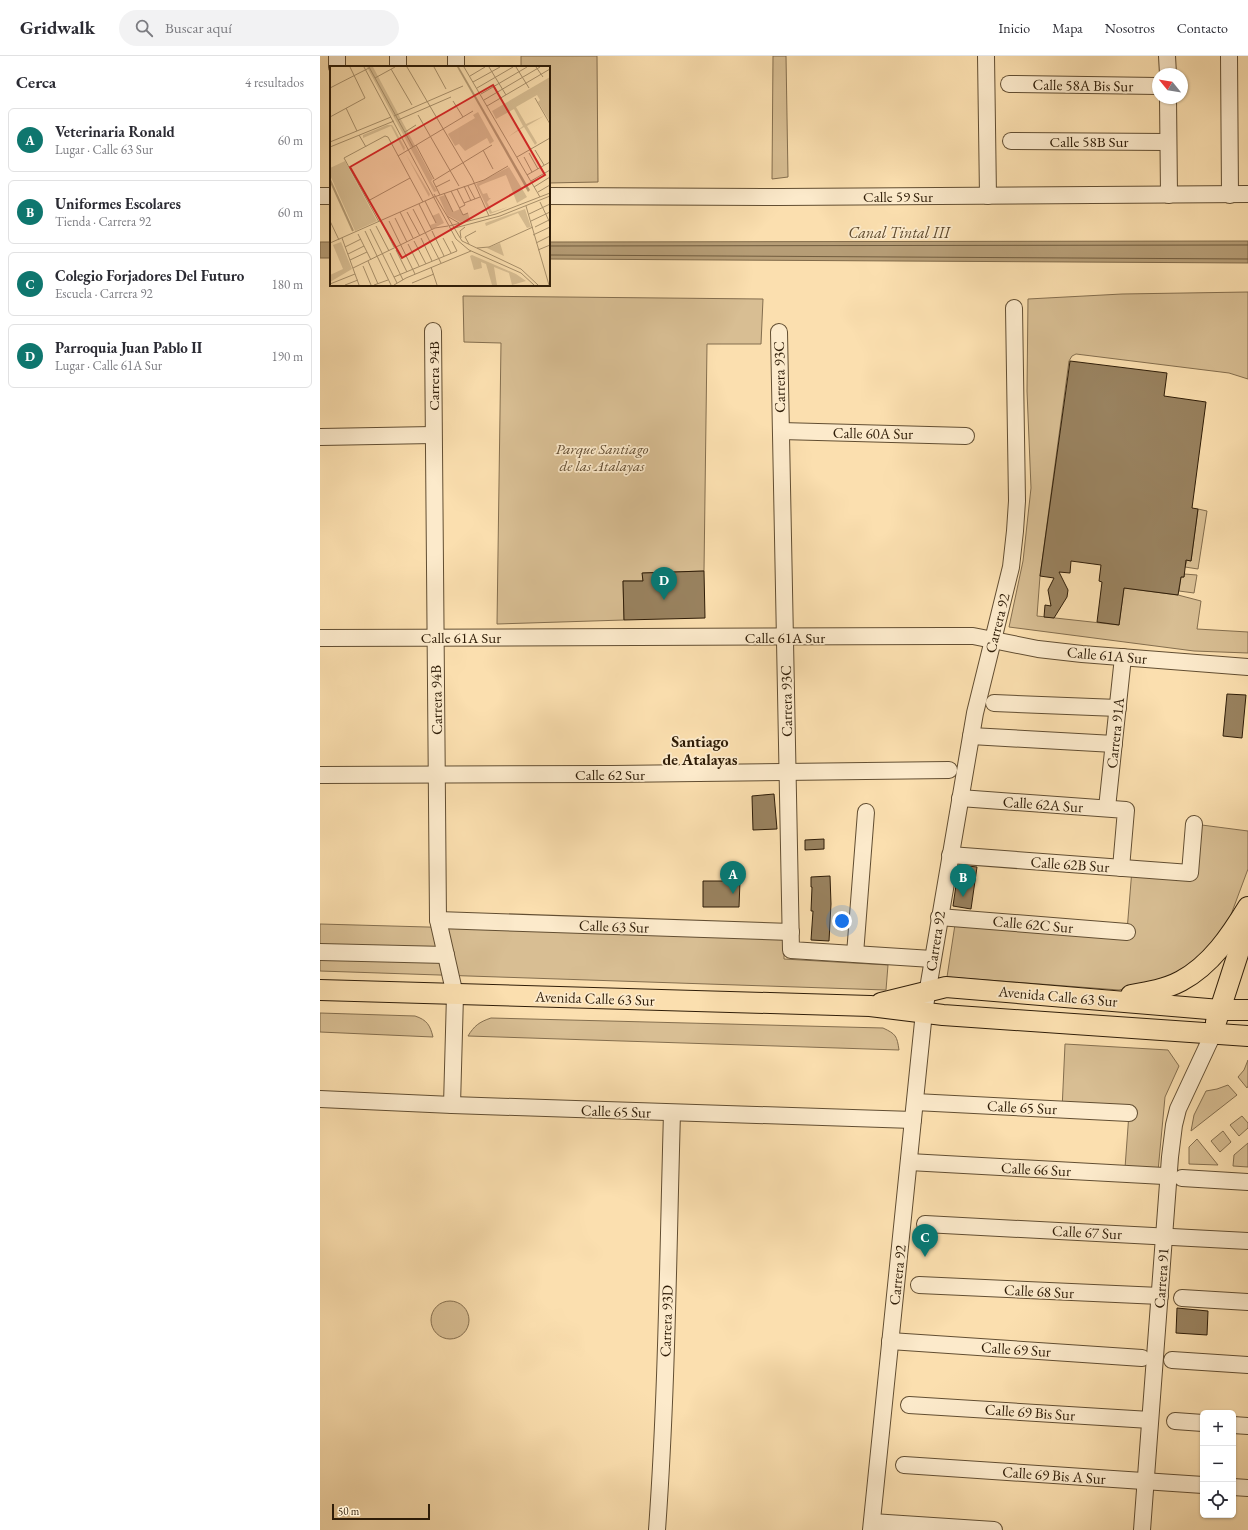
<!DOCTYPE html>
<html lang="es">
<head>
<meta charset="utf-8">
<style>
  :root { --surface:#fff; --page:#f2f2f3; --text:#2b2b33; --muted:#7c7c81; --line:#e1e1e2; --accent:#0f766e }
  body { margin:0; font-family:"EB Garamond",serif; background:var(--page); color:var(--text) }
  .controls { position:absolute; right:12px; bottom:12px; display:grid; overflow:hidden; border-radius:6px; box-shadow:0 1px 3px #0004 }
  .controls button { width:36px; height:36px; display:grid; place-items:center; padding:0; border:0; border-bottom:1px solid var(--line); background:var(--surface); color:var(--text); font:20px sans-serif }
  .compass { position:absolute; left:832px; top:12px; width:36px; height:36px; border-radius:50%; background:var(--surface); box-shadow:0 1px 3px #0004; rotate:300deg }
  .scale { position:absolute; left:12px; bottom:10px; width:98px; box-sizing:border-box; padding-left:4px; border:2px solid #2f1d08; border-top:0; font-size:11px; line-height:14px; white-space:nowrap; color:#2f1d08; -webkit-text-stroke:3px #fceacb; paint-order:stroke }
  .you { position:absolute; left:522px; top:865px; width:14px; height:14px; margin:-10px; border:3px solid #fff; border-radius:50%; background:#1a73e8; box-shadow:0 0 0 6px #1a73e833 }
  .badge { display:grid; place-items:center; width:26px; height:26px; border-radius:50%; background:var(--accent); color:#fff; font-size:13px; font-weight:700 }
  .pin { position:absolute; translate:-50% -33px; filter:drop-shadow(0 1px 2px #0008) }
  .pin::after { content:''; position:absolute; top:21px; width:14px; height:12px; background:inherit; clip-path:polygon(0 0,100% 0,50% 100%) }
  .list { margin:0; padding:0; list-style:none }
  h2 { display:flex; justify-content:space-between; align-items:center; height:52px; margin:0; padding:0 16px; font-size:17px }
  h2 small { font-size:13px; font-weight:400; color:var(--muted) }
  .list li { display:grid; grid-template-columns:26px 1fr auto; gap:12px; align-items:center; box-sizing:border-box; height:64px; margin:0 8px 8px; padding:0 8px; border:1px solid var(--line); border-radius:6px }
  .list b { display:block; font-size:15px; white-space:nowrap }
  .list p { margin:0; font-size:13px; white-space:nowrap; color:var(--muted) }
  .list em { font-size:13px; font-style:normal; color:var(--muted) }
  .icon { flex:none; width:22px; height:22px; fill:none; stroke:currentColor; stroke-width:2; stroke-linecap:round; stroke-linejoin:round }
  .map { position:relative; flex:none; width:928px; height:1474px; overflow:hidden }
  header { display:flex; align-items:center; gap:24px; box-sizing:border-box; height:56px; padding:0 20px; background:var(--surface); border-bottom:1px solid var(--line) }
  header strong { font-size:19px }
  nav { display:flex; gap:22px; margin-inline-start:auto; font-size:14px }
  .search { width:280px; height:36px; background:var(--page); display:flex; align-items:center; gap:10px; box-sizing:border-box; padding:0 14px; border-radius:22px; color:var(--muted); font-size:15px }
  main { display:flex }
  aside { flex:1; background:var(--surface) }
  .map>svg:first-child { display:block }
  .green { fill:#d8be93; stroke:#846e4e }
  .water { fill:#b69d76; stroke:#806a4a }
  .lines { fill:none; stroke-linecap:round; stroke-linejoin:round }
  .shore { stroke:#725d3f; stroke-width:1 }
  .building { fill:#99825f; stroke:#2f1d08 }
  .minor-casing { stroke:#624e32; stroke-width:18 }
  .major-casing { stroke:#2f1d08; stroke-width:22 }
  .minor { stroke:#fceacb; stroke-width:16 }
  .major { stroke:#fbdfaf; stroke-width:20 }
  .labels { text-anchor:middle; dominant-baseline:central; stroke-width:3.5; stroke-linejoin:round; paint-order:stroke }
  .street-label { font-size:15px; fill:#2f1d08; stroke:#fceacb }
  .park-label { font-size:15px; font-style:italic; fill:#624d32; stroke:#fceacb }
  .water-label { font-size:16px; font-style:italic; fill:#5e4a2e; stroke:#fceacb }
  .neighbourhood-label { font-size:16px; font-weight:bold; fill:#2f1d08; stroke:#fceacb }
  .inset-river { fill:none; stroke:#b69d76; stroke-width:2 }
  .inset-road { fill:none; stroke:#a9916c; stroke-width:1 }
  .view { fill:#d62828; fill-opacity:0.15; stroke:#d62828; stroke-width:2 }
  .inset-edge { fill:none; stroke:#2f1d08; stroke-width:2 }
</style>
</head>
<body>
<header>
<strong>Gridwalk</strong>
<div class="search"><svg class="icon" aria-label="search" viewBox="0 0 24 24"><circle cx="10" cy="10" r="6"/><path d="M15 15l6 6"/></svg>Buscar aquí</div>
<nav><a>Inicio</a><a>Mapa</a><a>Nosotros</a><a>Contacto</a></nav>
</header>
<main>
<aside>
<h2>Cerca<small>4 resultados</small></h2>
<ul class="list">
<li><span class="badge">A</span><div><b>Veterinaria Ronald</b><p>Lugar · Calle 63 Sur</p></div><em>60 m</em></li>
<li><span class="badge">B</span><div><b>Uniformes Escolares</b><p>Tienda · Carrera 92</p></div><em>60 m</em></li>
<li><span class="badge">C</span><div><b>Colegio Forjadores Del Futuro</b><p>Escuela · Carrera 92</p></div><em>180 m</em></li>
<li><span class="badge">D</span><div><b>Parroquia Juan Pablo II</b><p>Lugar · Calle 61A Sur</p></div><em>190 m</em></li>
</ul>
</aside>
<div class="map">
<svg width="928" height="1474" viewBox="0 0 928 1474">
  <rect width="100%" height="100%" fill="#fbdfaf"/>
  <filter id="stains"><feTurbulence type="fractalNoise" baseFrequency=".005" numOctaves="4"/><feColorMatrix values="0 0 0 0 .2 0 0 0 0 .09 0 0 0 0 .02 0 0 0 .5 -.17"/></filter>
  <radialGradient id="worn" r=".72"><stop offset=".6" stop-color="#630" stop-opacity="0"/><stop offset="1" stop-color="#630" stop-opacity=".3"/></radialGradient>
  <!-- green -->
  <g class="green">
    <polygon points="201,0 277,0 278,126 229,127 229,11 201,11"/>
    <polygon points="453,0 466,0 468,121 452,123"/>
    <polygon points="928,236 928,323 909,317 756,298 752,300 749,305 720,520 717,560 799,569 804,532 858,539 881,545 877,573 928,576 928,597 874,595 689,571 703,505 711,432 707,335 708,243 802,238"/>
    <polygon points="143,240 443,243 441,288 387,288 384,515 323,517 323,525 303,525 304,564 177,568 181,287 144,286"/>
    <polygon points="878,453 887,455 878,513 865,511 867,504 871,505"/>
    <polygon points="864,518 877,519 874,537 859,535 861,521 864,521"/>
    <polygon points="874,768 928,775 928,813 909,864 894,891 862,916 823,929 799,934 627,921 636,862 807,875 812,813 870,817"/>
    <polygon points="0,868 464,881 464,903 568,909 566,934 0,915"/>
    <path d="M 0,957 L 95,960 C 107,964 110,969 113,981 L 0,976 Z"/>
    <path d="M 171,962 L 563,972 C 576,978 577,980 579,994 L 148,980 C 154,970 159,966 171,962 Z"/>
    <polygon points="745,988 848,994 859,1010 845,1041 838,1115 805,1112 809,1057 742,1054"/>
    <polygon points="928,1004 928,1030 927,1032 918,1021 924,1014"/>
    <polygon points="908,1029 917,1039 871,1075 874,1059 886,1035 897,1033"/>
    <polygon points="922,1060 928,1067 928,1072 919,1080 910,1069"/>
    <polygon points="903,1075 911,1086 900,1096 891,1085"/>
    <polygon points="877,1083 898,1109 869,1108 869,1091"/>
    <polygon points="928,1087 928,1111 913,1110 914,1099"/>
    <circle cx="130" cy="1264" r="19"/>
  </g>
  <!-- water -->
  <g class="water">
    <polygon points="928,185 928,207 229,203 229,186"/>
    <rect x="0" y="186" width="11" height="16"/>
  </g>
  <g class="lines">
    <!-- shore -->
    <g class="shore">
      <polyline points="229,190 928,189"/>
      <polyline points="229,199 928,203"/>
    </g>
  </g>
  <!-- building -->
  <g class="building">
    <polygon points="750,305 847,317 844,340 886,346 872,452 878,453 871,505 866,504 864,521 861,521 858,539 804,532 799,569 777,566 782,526 779,525 781,509 751,505 750,517 739,516 748,534 747,541 734,562 724,561 725,549 731,550 728,534 734,522 720,520"/>
    <polygon points="384,515 385,562 304,564 303,525 323,525 322,517"/>
    <polygon points="907,638 926,639 922,682 903,680"/>
    <polygon points="454,738 457,773 433,774 432,740"/>
    <polygon points="504,783 504,793 485,794 485,784"/>
    <polygon points="639,809 657,811 651,853 633,850"/>
    <polygon points="510,820 511,848 509,885 491,884 493,855 491,855 492,831 491,831 491,821"/>
    <polygon points="383,825 420,825 419,851 383,851"/>
    <polygon points="857,1252 888,1255 887,1279 856,1277"/>
  </g>
  <g class="lines">
    <!-- minor casing -->
    <g class="minor-casing">
      <g id="minor">
        <polyline points="17,0 17,11"/>
        <polyline points="78,0 78,11"/>
        <polyline points="136,0 136,11"/>
        <polyline points="666,0 668,140"/>
        <polyline points="847,0 848,18"/>
        <polyline points="909,0 910,139"/>
        <polyline points="689,28 838,30"/>
        <polyline points="848,42 849,139"/>
        <polyline points="691,85 848,86"/>
        <polyline points="0,140 11,140"/>
        <polyline points="229,140 460,141 928,138"/>
        <polyline points="113,275 118,864 135,939 132,1049"/>
        <polyline points="459,276 471,894 612,903"/>
        <polyline points="461,375 646,380"/>
        <polyline points="0,381 113,379"/>
        <polyline points="0,582 628,580 653,580 718,593 762,598 928,611"/>
        <polyline points="674,647 798,652"/>
        <polyline points="651,680 794,688"/>
        <polyline points="0,719 291,718 629,714"/>
        <polyline points="640,742 806,754 801,812"/>
        <polyline points="787,752 803,601"/>
        <polyline points="630,799 870,817 874,768"/>
        <polyline points="619,861 807,876"/>
        <polyline points="118,864 471,876"/>
        <polyline points="0,896 126,899"/>
        <polyline points="535,898 546,756"/>
        <polyline points="0,1043 132,1049 593,1064"/>
        <polyline points="595,1046 809,1057"/>
        <polyline points="589,1106 844,1120"/>
        <polyline points="862,1122 928,1126"/>
        <polyline points="605,1168 928,1185"/>
        <polyline points="599,1229 840,1240"/>
        <polyline points="862,1242 928,1246"/>
        <polyline points="570,1285 822,1302"/>
        <polyline points="852,1304 928,1309"/>
        <polyline points="589,1349 830,1364"/>
        <polyline points="855,1365 883,1367"/>
        <polyline points="913,1369 928,1370"/>
        <polyline points="584,1409 883,1429"/>
        <polyline points="913,1431 928,1432"/>
        <polyline points="552,1466 674,1474"/>
        <path d="M 337,1474 C 347,1335 348,1196 352,1057"/>
        <polyline points="551,1474 604,956 655,657 691,511 695,475 697,445 694,252"/>
        <polyline points="822,1474 850,1101 854,1069 858,1053 893,978"/>
      </g>
    </g>
    <!-- major casing -->
    <g class="major-casing">
      <g id="major">
        <polyline points="0,934 550,950 623,959 928,980"/>
        <path d="M 811,939 C 829,936 846,933 861,925 C 891,909 911,879 928,851"/>
        <polyline points="561,947 626,931 900,954 928,954"/>
        <polyline points="896,966 928,867"/>
      </g>
    </g>
    <!-- minor -->
    <use href="#minor" class="minor"/>
    <!-- major -->
    <use href="#major" class="major"/>
  </g>
  <g class="labels">
    <!-- street labels -->
    <g class="street-label">
      <text transform="translate(763 29) rotate(1)">Calle 58A Bis Sur</text>
      <text x="769" y="85">Calle 58B Sur</text>
      <text x="578" y="140">Calle 59 Sur</text>
      <text transform="translate(113 320) rotate(-90)">Carrera 94B</text>
      <text transform="translate(459 321) rotate(-91)">Carrera 93C</text>
      <text transform="translate(553 377) rotate(1)">Calle 60A Sur</text>
      <text transform="translate(677 567) rotate(-76)">Carrera 92</text>
      <text x="141" y="581">Calle 61A Sur</text>
      <text x="465" y="581">Calle 61A Sur</text>
      <text transform="translate(787 599) rotate(5)">Calle 61A Sur</text>
      <text transform="translate(116 644) rotate(-91)">Carrera 94B</text>
      <text transform="translate(466 645) rotate(-91)">Carrera 93C</text>
      <text transform="translate(795 677) rotate(-84)">Carrera 91A</text>
      <text x="290" y="718">Calle 62 Sur</text>
      <text transform="translate(723 748) rotate(4)">Calle 62A Sur</text>
      <text transform="translate(750 808) rotate(4)">Calle 62B Sur</text>
      <text transform="translate(713 868) rotate(5)">Calle 62C Sur</text>
      <text transform="translate(294 870) rotate(2)">Calle 63 Sur</text>
      <text transform="translate(615 885) rotate(-81)">Carrera 92</text>
      <text transform="translate(738 940) rotate(5)">Avenida Calle 63 Sur</text>
      <text transform="translate(275 942) rotate(2)">Avenida Calle 63 Sur</text>
      <text transform="translate(702 1051) rotate(3)">Calle 65 Sur</text>
      <text transform="translate(296 1055) rotate(2)">Calle 65 Sur</text>
      <text transform="translate(716 1113) rotate(3)">Calle 66 Sur</text>
      <text transform="translate(767 1176) rotate(3)">Calle 67 Sur</text>
      <text transform="translate(577 1219) rotate(-84)">Carrera 92</text>
      <text transform="translate(841 1222) rotate(-86)">Carrera 91</text>
      <text transform="translate(719 1235) rotate(3)">Calle 68 Sur</text>
      <text transform="translate(346 1265) rotate(-88)">Carrera 93D</text>
      <text transform="translate(696 1293) rotate(4)">Calle 69 Sur</text>
      <text transform="translate(710 1356) rotate(4)">Calle 69 Bis Sur</text>
      <text transform="translate(734 1419) rotate(4)">Calle 69 Bis A Sur</text>
    </g>
    <!-- park labels -->
    <g class="park-label">
      <text x="282" y="392">Parque Santiago<tspan x="282" dy="17">de las Atalayas</tspan></text>
    </g>
    <!-- water labels -->
    <g class="water-label">
      <text x="579" y="176">Canal Tintal III</text>
    </g>
    <!-- neighbourhood labels -->
    <g class="neighbourhood-label">
      <text x="380" y="685">Santiago<tspan x="380" dy="18">de Atalayas</tspan></text>
    </g>
  </g>
  <!-- overview -->
  <g transform="translate(10 10)">
    <rect width="220" height="220" fill="#fbdfaf"/>
    <path d="M 37,1 L 43,1 L 103,113 L 101,115 L 107,125 L 104,126 ZM 220,11 L 220,56 L 208,36 L 210,34 L 207,29 L 186,41 L 196,58 L 214,50 L 197,60 L 207,77 L 205,79 L 194,61 L 178,71 L 193,60 L 184,43 L 166,53 L 162,45 ZM 148,46 L 164,75 L 160,78 L 157,72 L 135,85 L 129,78 L 125,80 L 118,68 L 145,52 L 143,49 ZM 57,59 L 62,59 L 64,62 L 75,82 L 74,85 L 61,60 L 33,72 L 33,69 ZM 76,88 L 100,128 L 99,131 L 87,109 ZM 15,95 L 47,155 L 25,165 L 0,109 L 0,102 ZM 179,101 L 197,131 L 187,137 L 176,109 L 153,118 L 149,120 L 153,128 L 157,127 L 159,132 L 161,132 L 157,136 L 162,146 L 178,141 L 160,148 L 146,118 ZM 115,129 L 123,146 L 130,143 L 133,149 L 138,147 L 140,154 L 130,156 L 117,149 L 109,131 ZM 195,143 L 201,161 L 197,162 L 188,147 L 156,160 L 155,157 ZM 109,147 L 114,157 L 102,163 L 100,159 L 106,157 L 102,150 ZM 11,176 L 22,203 L 0,216 L 0,209 L 13,203 L 3,179 ZM 170,177 L 174,190 L 157,182 ZM 142,189 L 186,208 L 196,215 L 182,219 L 179,207 L 164,201 L 167,219 L 162,219 L 156,198 L 151,196 L 152,202 L 144,204 L 140,190 Z" fill="#d8be93"/>
    <path d="M 127,1 L 129,1 L 200,124 L 198,126 Z" fill="#b69d76"/>
    <path class="inset-river" d="M 0,114 L 23,165"/>
    <path class="inset-road" d="M 34,1 L 126,173 L 139,184 L 191,207 L 204,219M 39,1 L 83,81M 77,1 L 142,112 L 159,150M 104,1 L 116,23M 134,1 L 210,131M 159,1 L 176,29M 186,1 L 199,22M 206,1 L 213,11M 61,3 L 82,39M 140,10 L 155,1M 45,12 L 65,1M 143,16 L 170,1M 0,22 L 39,2M 147,22 L 183,1M 151,28 L 197,1M 205,32 L 220,58M 154,34 L 210,1M 123,35 L 133,51M 157,40 L 220,3M 16,42 L 27,65M 88,49 L 129,120M 64,50 L 133,20M 0,51 L 35,32 L 20,1M 68,54 L 121,31M 75,66 L 86,59M 29,69 L 36,81M 0,76 L 61,51M 86,79 L 104,113M 0,81 L 64,55M 153,84 L 163,103M 205,84 L 214,99M 199,87 L 208,103M 68,90 L 143,45M 187,91 L 220,72M 194,91 L 202,106M 197,109 L 220,96M 201,115 L 220,104M 134,120 L 141,135M 138,120 L 145,133M 106,121 L 120,114M 204,121 L 220,111M 127,123 L 135,139 L 129,142M 121,125 L 133,149 L 138,147M 208,126 L 220,119M 114,127 L 123,146M 104,128 L 132,175 L 191,203 L 208,219M 110,129 L 103,115 L 162,79M 38,135 L 80,112M 95,135 L 106,157M 210,136 L 220,157M 134,137 L 150,131M 89,138 L 102,164M 196,140 L 219,219M 83,143 L 111,197M 70,146 L 83,172M 77,146 L 90,170M 199,148 L 220,138M 117,150 L 129,157M 65,152 L 77,176M 0,155 L 9,174M 51,155 L 64,181M 59,155 L 85,208M 201,155 L 220,146M 49,156 L 14,92 L 55,70 L 58,71 L 93,136M 46,160 L 59,185M 119,160 L 166,148 L 220,127M 205,161 L 219,154M 40,163 L 67,217M 121,163 L 170,150 L 220,130M 35,165 L 61,219M 102,165 L 114,190M 28,168 L 41,194M 203,169 L 220,161M 12,172 L 29,219M 91,172 L 102,195M 113,172 L 121,187M 131,172 L 130,165 L 135,161M 84,175 L 96,198M 0,177 L 104,131 L 154,114 L 178,100M 206,177 L 220,170M 78,178 L 89,200M 139,178 L 135,171 L 146,165M 15,181 L 31,173M 147,182 L 159,181 L 203,161M 66,184 L 77,206M 208,184 L 220,179M 60,187 L 73,214M 18,188 L 34,180M 20,194 L 37,186M 38,195 L 48,218M 33,200 L 41,219M 101,201 L 107,219M 23,202 L 105,162 L 118,160M 64,211 L 127,185 L 122,175M 82,217 L 104,208M 0,218 L 25,208M 15,219 L 28,214M 44,219 L 58,214M 64,219 L 76,212 L 141,185"/>
    <path class="view" d="M 163,19 L 215,109 L 72,192 L 20,101 Z"/>
    <rect width="220" height="220" class="inset-edge"/>
  </g>
  <rect width="100%" height="100%" filter="url(#stains)"/>
  <rect width="100%" height="100%" fill="url(#worn)"/>
</svg>
<div class="controls">
<button>+</button>
<button>−</button>
<button><svg class="icon" aria-label="locate" viewBox="0 0 24 24"><circle cx="12" cy="12" r="6"/><path d="M12 2v4M12 18v4M2 12h4M18 12h4"/></svg></button>
</div>
<svg class="compass" viewBox="-18 -18 36 36"><path d="M0-13l5 13h-10z" fill="#e53935"/><path d="M0 13l5-13h-10z" fill="#7c7c81"/></svg>
<div class="scale">50 m</div>
<div class="you"></div>
<div class="pin badge" style="left:413px;top:838px">A</div>
<div class="pin badge" style="left:643px;top:841px">B</div>
<div class="pin badge" style="left:605px;top:1201px">C</div>
<div class="pin badge" style="left:344px;top:544px">D</div>
</div>
</main>
</body>
</html>
